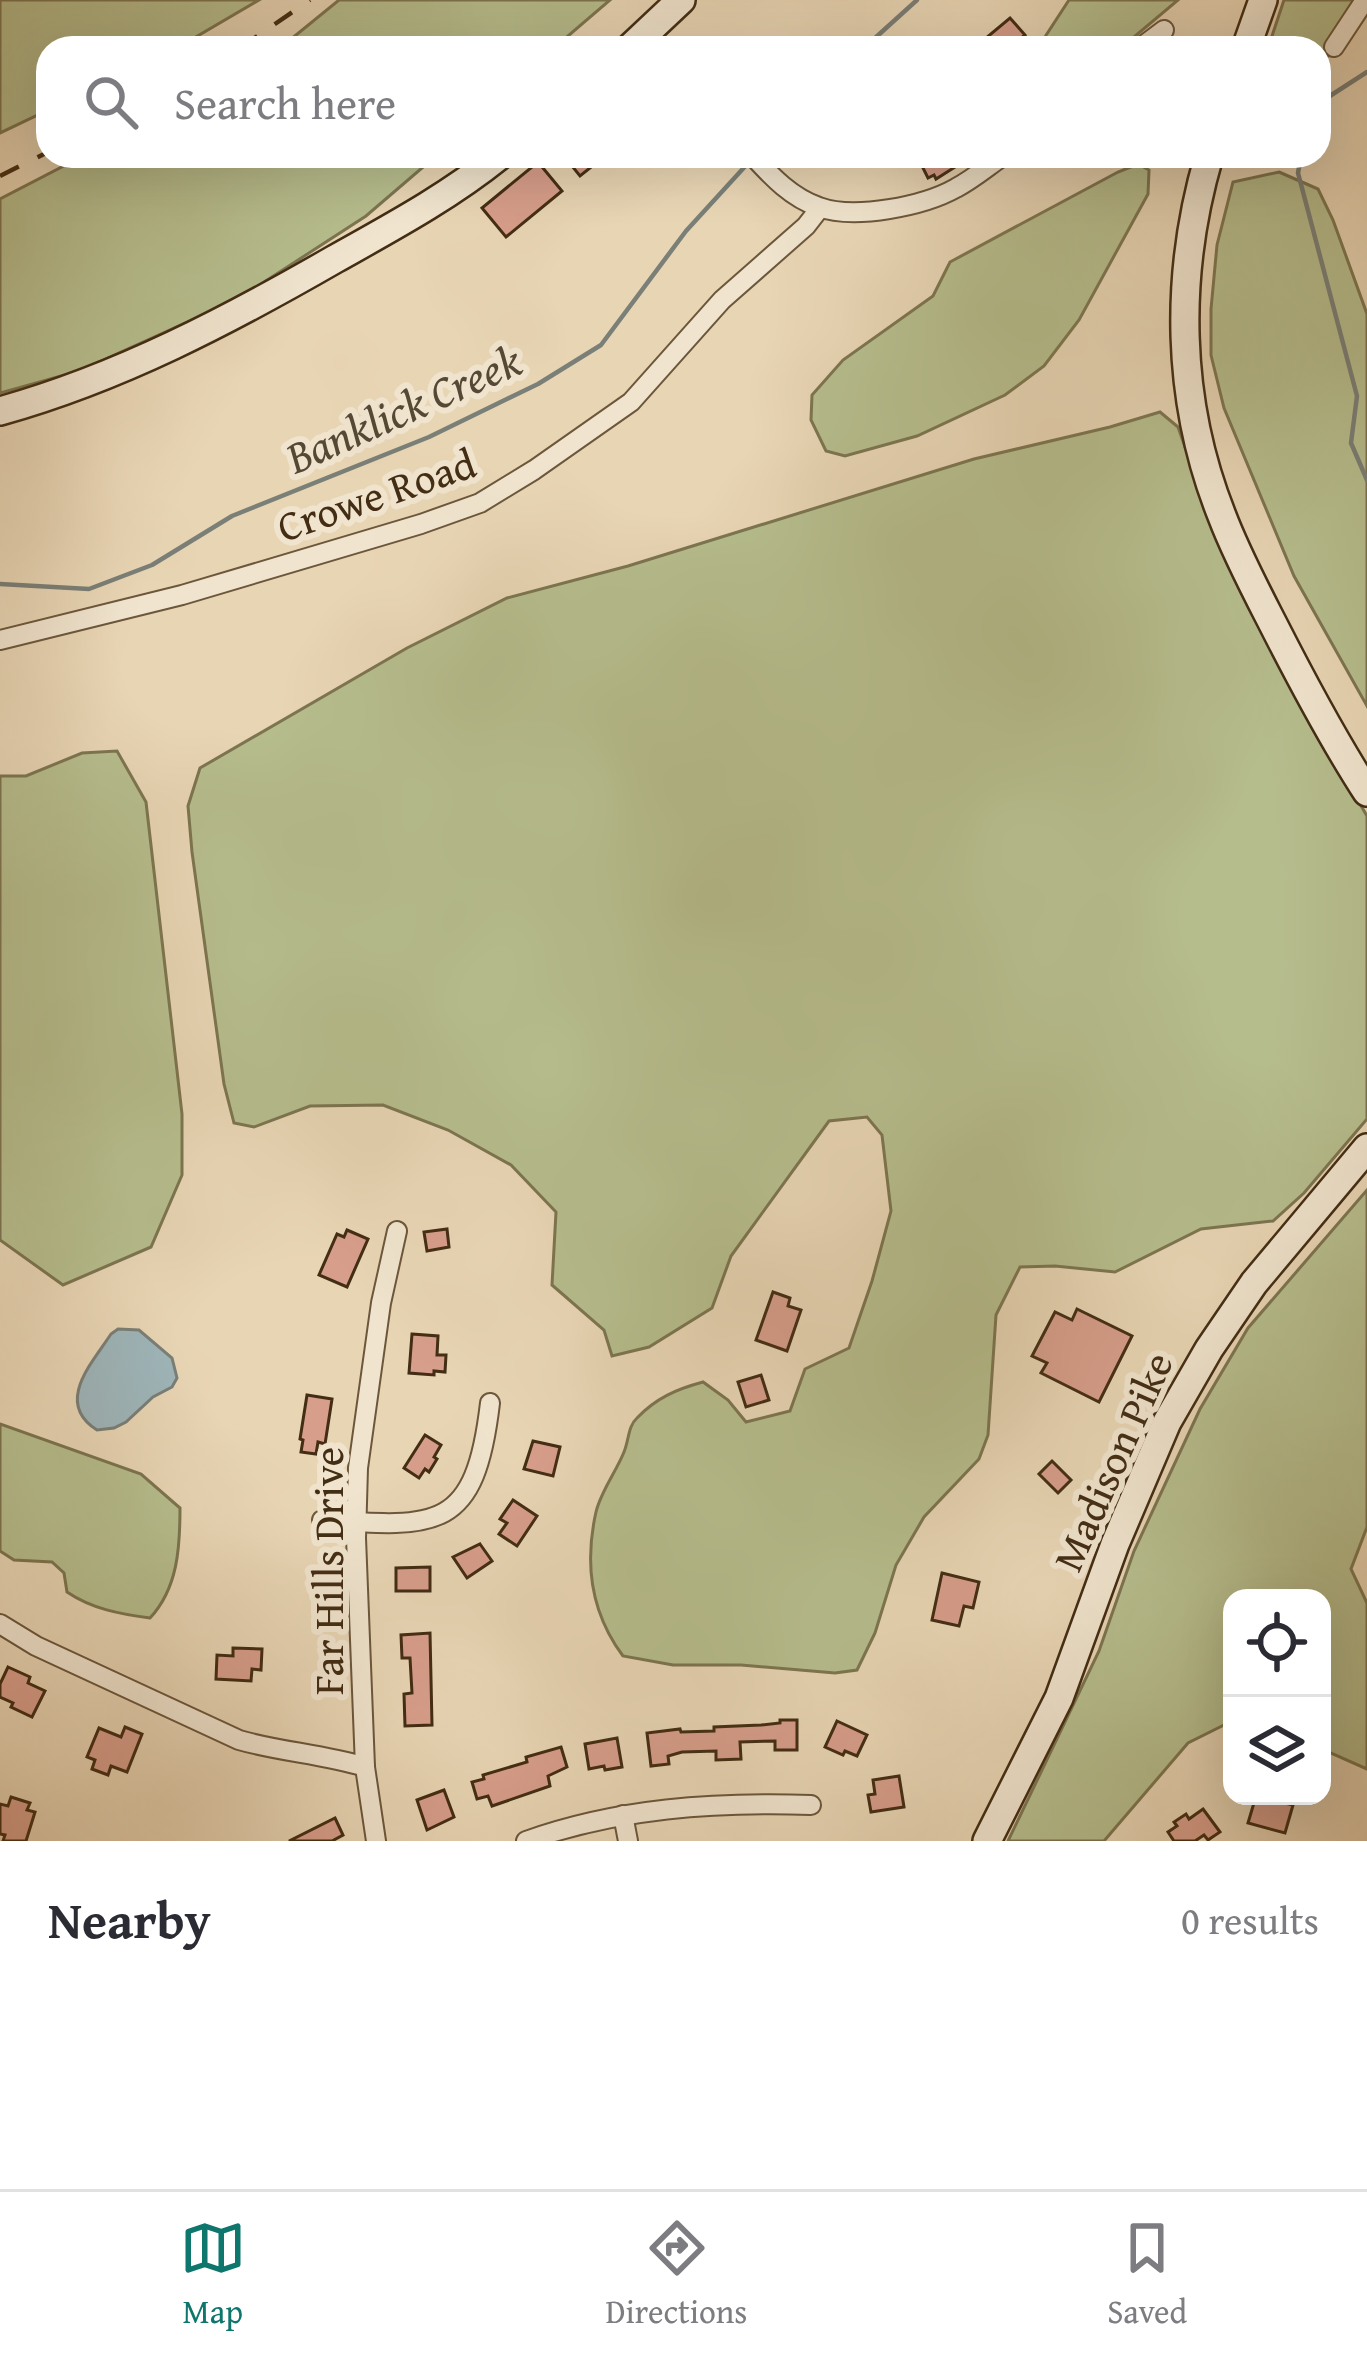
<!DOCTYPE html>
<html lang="en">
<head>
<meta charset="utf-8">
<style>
  :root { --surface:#fff; --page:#f2f2f3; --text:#2b2b33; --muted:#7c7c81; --line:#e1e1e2; --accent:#0f766e }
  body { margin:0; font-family:"Gentium Book Plus",serif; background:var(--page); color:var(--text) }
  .controls { position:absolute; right:36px; bottom:36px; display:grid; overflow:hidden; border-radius:24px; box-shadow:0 12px 48px #0002 }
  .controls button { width:108px; height:108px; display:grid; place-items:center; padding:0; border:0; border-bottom:3px solid var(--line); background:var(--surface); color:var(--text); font:60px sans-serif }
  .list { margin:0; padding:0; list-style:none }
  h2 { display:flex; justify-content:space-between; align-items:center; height:156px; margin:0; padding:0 48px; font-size:51px }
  h2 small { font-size:39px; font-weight:400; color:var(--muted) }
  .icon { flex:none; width:66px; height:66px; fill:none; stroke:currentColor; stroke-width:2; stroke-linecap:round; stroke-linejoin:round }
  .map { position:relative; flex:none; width:1367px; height:1841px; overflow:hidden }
  .search { position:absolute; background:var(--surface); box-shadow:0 12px 48px #0002; left:36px; right:36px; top:36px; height:132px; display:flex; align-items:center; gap:30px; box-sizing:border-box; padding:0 42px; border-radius:36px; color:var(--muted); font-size:45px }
  .sheet { height:348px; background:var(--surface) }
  nav { display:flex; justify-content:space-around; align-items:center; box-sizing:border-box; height:168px; border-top:3px solid var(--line); background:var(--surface); font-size:33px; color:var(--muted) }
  nav a { display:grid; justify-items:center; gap:6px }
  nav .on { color:var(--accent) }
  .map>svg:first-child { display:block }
  .green { fill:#b6bd8d; stroke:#7c7550; stroke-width:3 }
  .water { fill:#9eb5b9; stroke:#7a7f77; stroke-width:3 }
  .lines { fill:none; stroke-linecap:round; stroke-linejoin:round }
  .stream { stroke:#7a7f77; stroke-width:4.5 }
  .building { fill:#d79e8b; stroke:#432d14; stroke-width:3 }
  .street-casing { stroke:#6c573c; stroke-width:22 }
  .secondary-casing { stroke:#432d14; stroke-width:32 }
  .street { stroke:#f0e4ce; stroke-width:18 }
  .secondary { stroke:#f0e4ce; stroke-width:27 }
  .rail { stroke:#432d14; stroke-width:4.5; stroke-dasharray:21 21; stroke-linecap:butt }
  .labels { text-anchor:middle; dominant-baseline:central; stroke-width:12; stroke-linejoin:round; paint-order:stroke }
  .street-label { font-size:42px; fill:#432d14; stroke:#f0e4ce }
  .water-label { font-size:45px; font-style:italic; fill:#554835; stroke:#f0e4ce }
</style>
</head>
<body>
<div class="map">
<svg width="1367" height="1841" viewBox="0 0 1367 1841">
  <rect width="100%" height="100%" fill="#e8d5b4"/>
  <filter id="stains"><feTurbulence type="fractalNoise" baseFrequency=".00167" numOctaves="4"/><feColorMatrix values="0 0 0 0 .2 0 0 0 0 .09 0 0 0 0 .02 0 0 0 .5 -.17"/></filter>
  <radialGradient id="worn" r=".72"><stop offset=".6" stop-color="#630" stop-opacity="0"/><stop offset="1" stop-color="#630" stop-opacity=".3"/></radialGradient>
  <!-- green -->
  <g class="green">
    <polygon points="0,0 259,0 177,48 48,48 48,110 0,133"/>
    <polygon points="339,0 610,0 554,48 280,48"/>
    <polygon points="1069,0 1178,0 1121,48 1042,48 1041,43"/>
    <polygon points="1284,0 1366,0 1319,69 1319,48 1268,48"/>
    <polygon points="83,156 436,156 366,216 238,299 79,371 0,393 0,199"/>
    <polygon points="1138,164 1149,170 1148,194 1079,320 1044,366 1005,395 917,436 845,456 826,451 811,420 812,395 843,360 933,296 950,262 1118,172"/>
    <polygon points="1279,172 1318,189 1333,220 1367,314 1367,706 1294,576 1224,408 1211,355 1211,309 1217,245 1233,182"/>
    <path d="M 1160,412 L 1178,427 L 1218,541 L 1292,687 L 1367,816 L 1367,1119 L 1304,1193 L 1273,1221 L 1201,1229 L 1115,1272 L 1055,1266 L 1020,1267 L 996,1315 L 988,1435 L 979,1459 L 924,1517 L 896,1565 L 875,1633 L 857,1670 L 835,1673 L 741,1665 L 673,1665 L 623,1656 C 591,1613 584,1565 596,1512 C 601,1491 616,1472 624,1452 C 629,1440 628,1426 637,1418 C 656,1398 677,1389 703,1382 L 728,1400 L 746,1422 L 790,1411 L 805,1369 L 849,1348 L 872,1281 L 891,1211 L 882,1135 L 867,1117 L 829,1121 L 731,1256 L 712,1308 L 649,1347 L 612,1356 L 604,1330 L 552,1285 L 556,1212 L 511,1165 L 448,1130 L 383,1105 L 310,1106 L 254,1127 L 234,1123 L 224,1084 L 192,852 L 188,806 L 200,768 L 407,648 L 507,598 L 628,566 L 974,459 L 1110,427 Z"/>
    <polygon points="117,751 146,802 182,1114 182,1175 151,1247 63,1285 0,1240 0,776 26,776 82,753"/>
    <polygon points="1367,1190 1367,1527 1351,1569 1367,1603 1367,1769 1322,1749 1322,1598 1232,1598 1232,1724 1228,1723 1188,1743 1104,1841 1008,1841 1099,1651 1134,1551 1200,1409 1248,1328"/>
    <path d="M 0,1424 L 141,1474 L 180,1508 C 180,1547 178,1588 150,1618 C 120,1614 92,1609 67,1592 L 64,1573 L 52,1562 L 14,1560 L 0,1551 Z"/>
  </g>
  <!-- water -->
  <path class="water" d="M 118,1329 L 139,1330 L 172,1358 L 177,1378 L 172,1387 L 153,1397 L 126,1422 L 114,1428 L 97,1430 C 54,1403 92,1363 111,1334 Z"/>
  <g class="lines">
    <!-- stream -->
    <g class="stream">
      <polyline points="864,48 917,0"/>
      <polyline points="1319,103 1367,72"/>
      <polyline points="1301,156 1298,173 1357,396 1351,443 1367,480"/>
      <polyline points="0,584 89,589 152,565 232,516 429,437 538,384 601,345 686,231 750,161"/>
    </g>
  </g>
  <!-- building -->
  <g class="building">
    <polygon points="1010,18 1025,35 1008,48 974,48"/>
    <polygon points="564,156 605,156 580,176"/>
    <polygon points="927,156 949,156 955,167 936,179 934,175 928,178 919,160"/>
    <polygon points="538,162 562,191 506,237 482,208"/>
    <polygon points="447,1229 449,1247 427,1251 424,1232"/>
    <polygon points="347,1230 368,1239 347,1287 319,1275 337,1234 344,1237"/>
    <polygon points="773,1292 790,1298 788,1306 801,1310 787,1351 756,1340"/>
    <polygon points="1077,1309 1132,1336 1099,1402 1041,1373 1047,1363 1032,1356 1055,1312 1072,1320"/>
    <polygon points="412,1334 438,1336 437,1355 446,1355 445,1372 434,1371 434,1375 409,1373"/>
    <polygon points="761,1375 769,1400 746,1407 738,1382"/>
    <polygon points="307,1395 332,1399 325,1444 318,1442 316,1454 301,1452 303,1440 300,1439"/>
    <polygon points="425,1435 441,1445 434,1457 437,1459 429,1472 425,1469 419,1478 404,1468"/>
    <polygon points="533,1441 560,1447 553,1476 524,1469"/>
    <polygon points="1052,1461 1071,1480 1058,1493 1039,1474"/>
    <polygon points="513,1500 537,1516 517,1546 499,1534 507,1523 500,1519"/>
    <polygon points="480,1544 492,1561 467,1578 453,1557"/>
    <polygon points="430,1567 430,1591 396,1591 396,1568"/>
    <polygon points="942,1573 979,1582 973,1608 964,1606 959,1626 932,1620"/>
    <polygon points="430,1633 432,1725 405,1726 404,1694 412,1693 410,1658 402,1658 401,1635"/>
    <polygon points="233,1648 262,1649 261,1670 252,1669 251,1681 216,1679 217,1655 233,1656"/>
    <polygon points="8,1667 30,1677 28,1683 45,1691 32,1717 11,1707 13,1703 0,1697 0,1684"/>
    <polygon points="780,1720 797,1720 797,1750 775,1750 775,1741 740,1742 741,1759 716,1760 716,1751 682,1752 668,1756 669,1764 651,1766 647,1733 680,1729 681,1732 714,1731 714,1727 761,1725 780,1723"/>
    <polygon points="837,1721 867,1735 857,1756 845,1751 843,1755 825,1747"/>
    <polygon points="125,1727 142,1734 127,1772 111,1766 108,1775 92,1769 95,1760 87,1757 99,1728 121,1737"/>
    <polygon points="617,1738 622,1767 605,1770 604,1766 589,1769 585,1744"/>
    <polygon points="561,1747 567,1767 548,1776 550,1786 492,1806 488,1796 477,1799 472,1782 484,1779 483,1775 527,1762 526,1757"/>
    <polygon points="899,1776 904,1807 871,1812 868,1795 875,1794 873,1780"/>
    <polygon points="444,1790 454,1817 427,1830 417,1800"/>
    <polygon points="1256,1796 1293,1805 1285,1833 1248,1823"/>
    <polygon points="11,1797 30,1803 27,1810 35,1812 26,1841 3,1841 5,1835 0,1834 0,1804 8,1806"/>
    <polygon points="1203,1809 1220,1832 1208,1840 1204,1835 1195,1841 1174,1841 1168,1832 1177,1826 1174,1822 1186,1814 1189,1819"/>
    <polygon points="335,1818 343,1835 332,1841 289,1841"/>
  </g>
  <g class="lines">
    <!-- street casing -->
    <g class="street-casing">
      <g id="street">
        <polyline points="1334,47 1365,0"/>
        <polyline points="1140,48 1164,30"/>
        <path d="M 753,156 C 772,177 792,198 819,207 C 855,220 924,206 956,188 C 973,179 987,167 1003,156"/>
        <polyline points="0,640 182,595 421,524 480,503 534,470 631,402 722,300 806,226 820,208"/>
        <path d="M 322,1520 C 438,1528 475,1531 490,1403"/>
        <path d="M 0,1624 L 36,1646 L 239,1740 C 280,1752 323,1754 365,1767"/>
        <polyline points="623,1815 628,1841"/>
        <polyline points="376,1841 365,1767 356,1538 358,1468 381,1303 397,1231"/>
        <path d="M 526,1841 C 619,1808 713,1802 811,1805"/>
      </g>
    </g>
    <!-- secondary casing -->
    <g class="secondary-casing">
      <g id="secondary">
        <polyline points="630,48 681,0"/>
        <polyline points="1246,48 1263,0"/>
        <path d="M 1209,156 C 1174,275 1176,401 1222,516 C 1236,553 1255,589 1273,624 C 1302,681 1332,738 1367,792"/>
        <path d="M 0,411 C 119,378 229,320 335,259 C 392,227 448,197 499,156"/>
        <polyline points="987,1841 1059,1698 1115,1544 1167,1422 1209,1349 1254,1283 1367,1148"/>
      </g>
    </g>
    <!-- street -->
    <use href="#street" class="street"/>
    <!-- secondary -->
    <use href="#secondary" class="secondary"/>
    <!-- rail -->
    <g class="rail">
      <polyline points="240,48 310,0"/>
      <polyline points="0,176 48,152"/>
    </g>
  </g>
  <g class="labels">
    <!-- street labels -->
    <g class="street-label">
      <text transform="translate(376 494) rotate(-19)">Crowe Road</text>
      <text transform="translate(1112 1461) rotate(-66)">Madison Pike</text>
      <text transform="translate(327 1571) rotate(-90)">Far Hills Drive</text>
    </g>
    <!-- water labels -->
    <g class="water-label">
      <text transform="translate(403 408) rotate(-24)">Banklick Creek</text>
    </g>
  </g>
  <rect width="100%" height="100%" filter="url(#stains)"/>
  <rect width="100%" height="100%" fill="url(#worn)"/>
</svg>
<div class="controls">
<button><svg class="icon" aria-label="locate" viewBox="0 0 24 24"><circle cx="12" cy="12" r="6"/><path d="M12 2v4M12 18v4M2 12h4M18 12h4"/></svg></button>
<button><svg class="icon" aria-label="layers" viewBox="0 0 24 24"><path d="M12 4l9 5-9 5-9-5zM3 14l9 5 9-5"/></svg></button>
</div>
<div class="search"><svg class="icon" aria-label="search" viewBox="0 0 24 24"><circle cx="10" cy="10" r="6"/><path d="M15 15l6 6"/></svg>Search here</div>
</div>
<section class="sheet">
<h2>Nearby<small>0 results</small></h2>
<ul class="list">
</ul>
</section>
<nav>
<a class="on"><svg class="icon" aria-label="map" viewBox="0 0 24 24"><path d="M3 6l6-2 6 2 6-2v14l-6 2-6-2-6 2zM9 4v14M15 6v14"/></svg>Map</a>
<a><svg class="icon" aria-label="directions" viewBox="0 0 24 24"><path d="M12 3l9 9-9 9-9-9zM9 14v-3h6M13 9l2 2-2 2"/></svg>Directions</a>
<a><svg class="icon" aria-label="saved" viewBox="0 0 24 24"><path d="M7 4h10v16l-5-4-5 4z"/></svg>Saved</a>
</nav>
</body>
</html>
